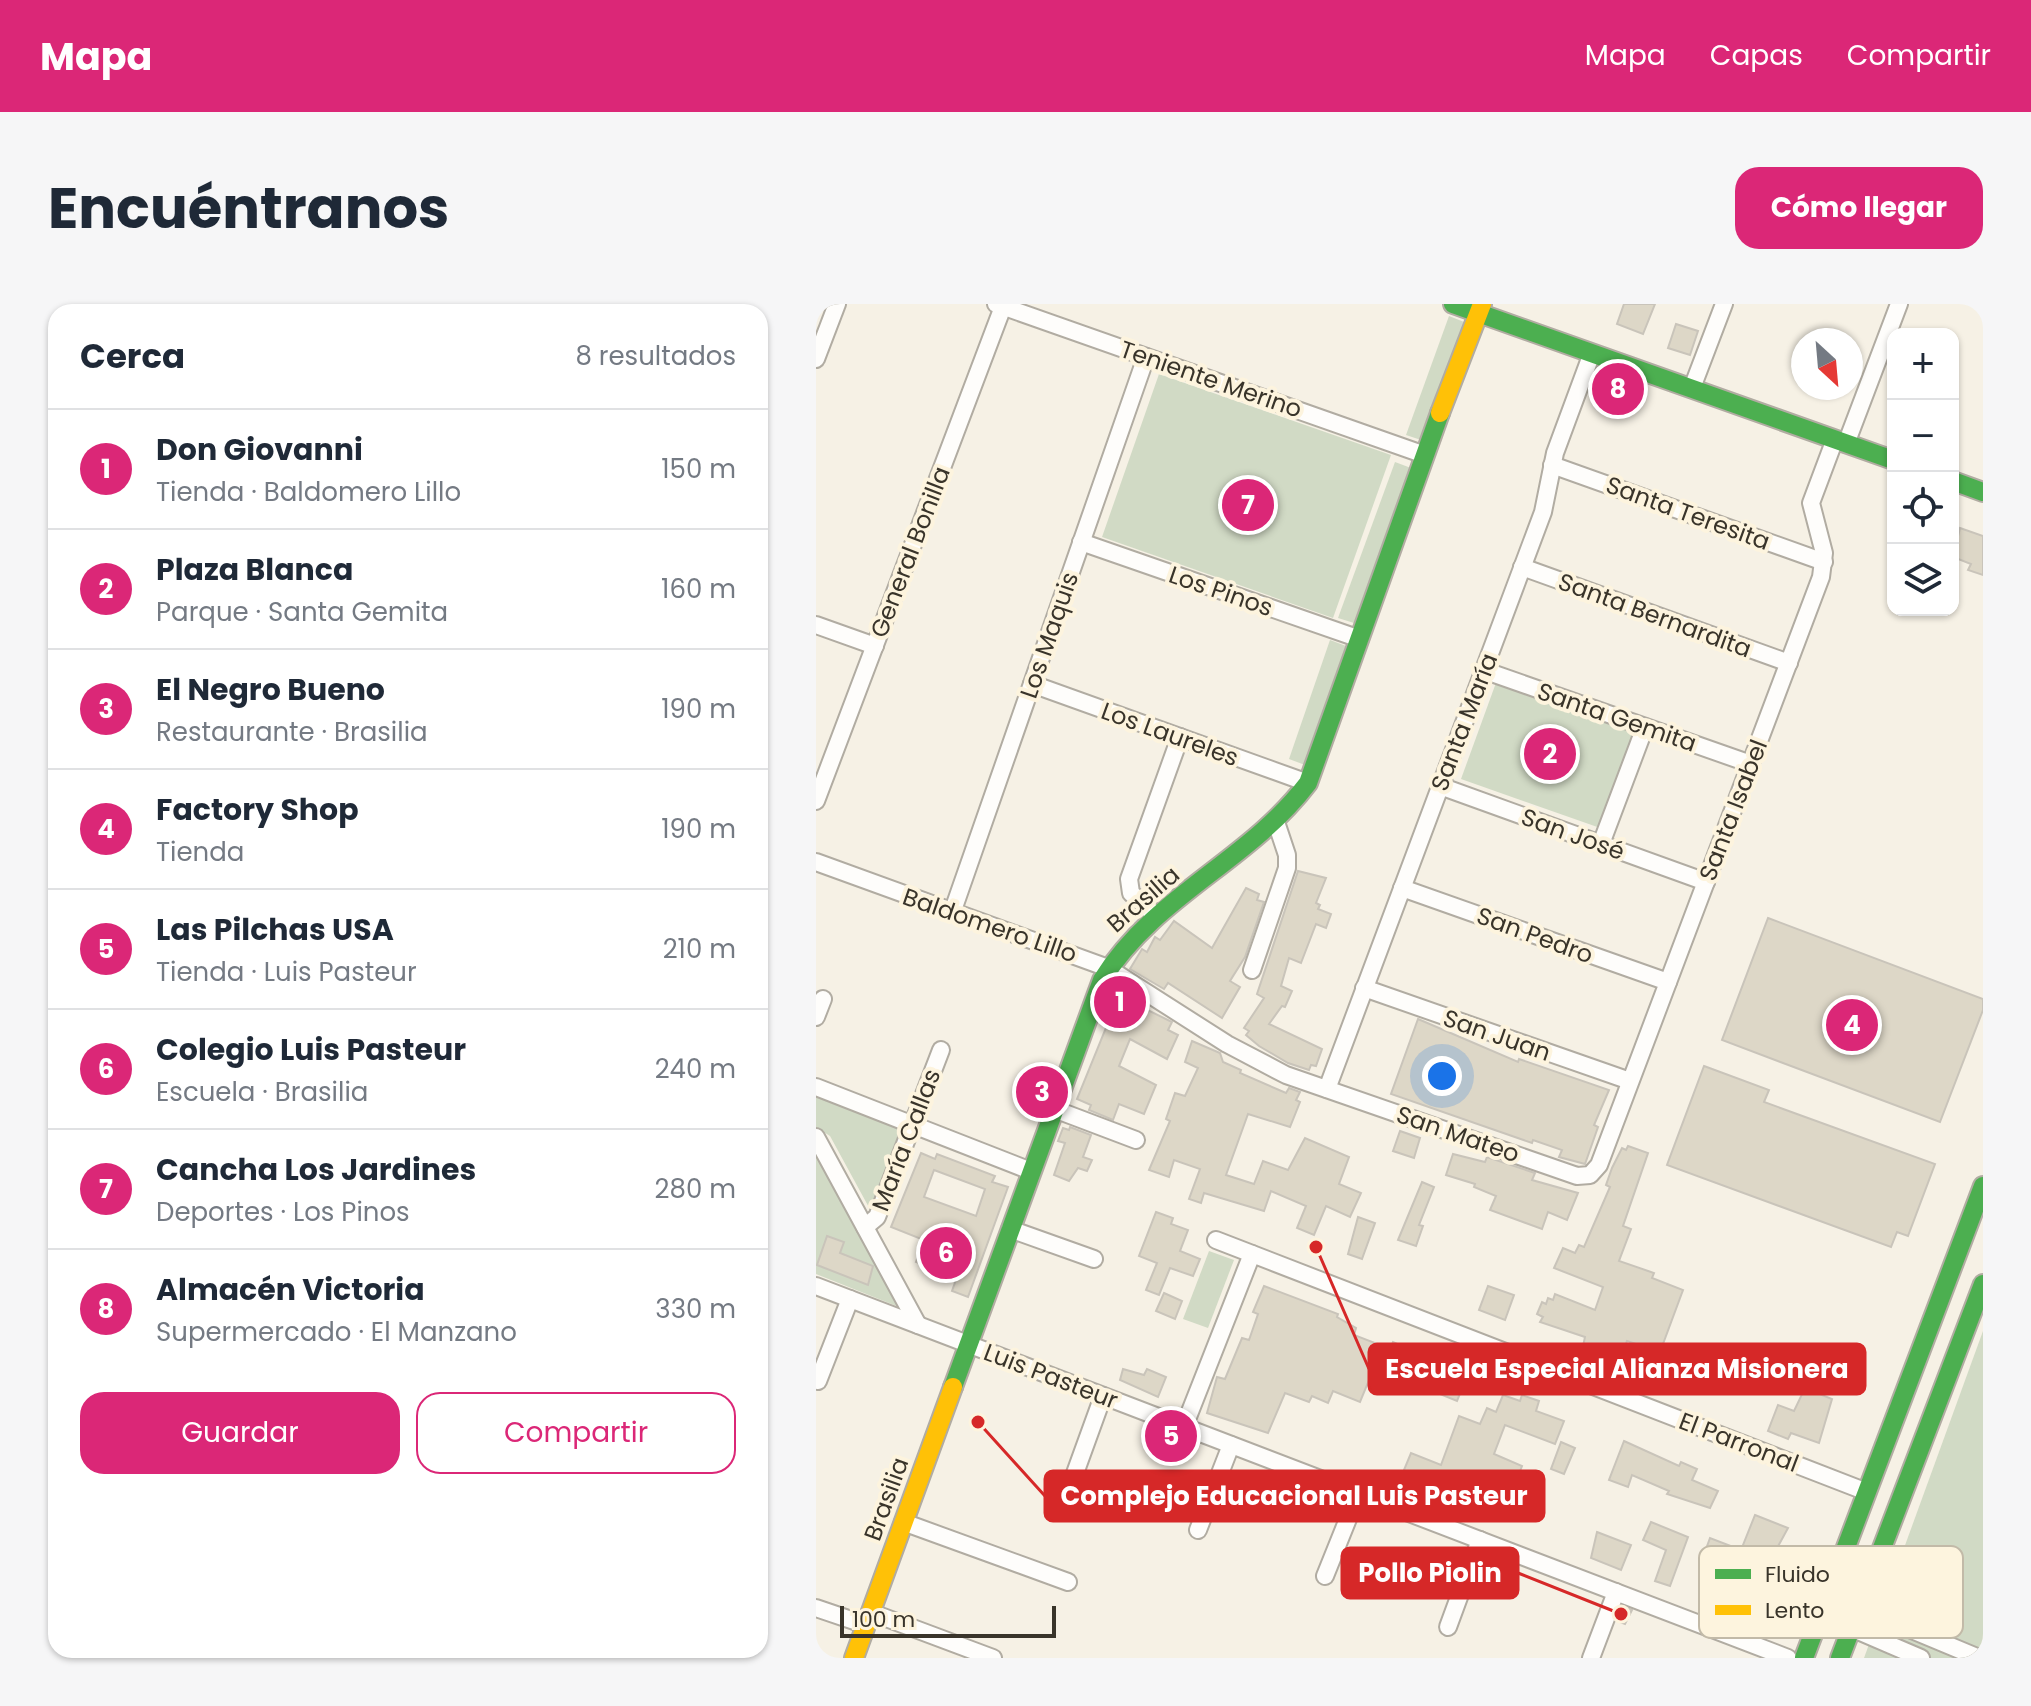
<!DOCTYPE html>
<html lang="es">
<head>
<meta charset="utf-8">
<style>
  :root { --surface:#fff; --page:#f6f6f7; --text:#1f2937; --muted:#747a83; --line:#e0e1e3; --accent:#db2777 }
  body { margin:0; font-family:Poppins,sans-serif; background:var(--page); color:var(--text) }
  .controls { position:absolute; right:24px; top:24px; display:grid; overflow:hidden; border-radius:16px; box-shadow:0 2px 6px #0004 }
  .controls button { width:72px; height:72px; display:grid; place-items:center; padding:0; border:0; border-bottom:2px solid var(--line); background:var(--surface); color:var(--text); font:40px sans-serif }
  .compass { position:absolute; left:975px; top:24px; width:72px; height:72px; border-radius:50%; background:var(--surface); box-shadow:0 2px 6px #0004; rotate:154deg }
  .scale { position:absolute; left:24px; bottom:20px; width:216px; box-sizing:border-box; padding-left:8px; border:4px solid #39342a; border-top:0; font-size:22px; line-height:28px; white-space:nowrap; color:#39342a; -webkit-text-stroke:6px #fdf4de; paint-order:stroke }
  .you { position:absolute; left:626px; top:772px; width:28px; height:28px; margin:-20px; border:6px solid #fff; border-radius:50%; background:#1a73e8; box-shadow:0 0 0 12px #1a73e833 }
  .badge { display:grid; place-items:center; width:52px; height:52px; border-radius:50%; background:var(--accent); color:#fff; font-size:26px; font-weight:700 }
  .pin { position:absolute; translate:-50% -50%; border:4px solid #fff; box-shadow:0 2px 8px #0006 }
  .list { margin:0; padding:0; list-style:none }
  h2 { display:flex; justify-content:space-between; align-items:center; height:104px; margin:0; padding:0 32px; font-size:34px }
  h2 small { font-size:26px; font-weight:400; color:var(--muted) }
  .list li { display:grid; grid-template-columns:52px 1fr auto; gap:24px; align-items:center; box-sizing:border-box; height:120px; padding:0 32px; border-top:2px solid var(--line) }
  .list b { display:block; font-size:30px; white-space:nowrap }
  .list p { margin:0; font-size:26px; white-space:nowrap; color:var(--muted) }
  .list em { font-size:26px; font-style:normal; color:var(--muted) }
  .actions { display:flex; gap:16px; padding:24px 32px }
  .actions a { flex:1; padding:18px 0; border:2px solid var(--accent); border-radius:24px; text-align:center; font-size:28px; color:var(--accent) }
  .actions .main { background:var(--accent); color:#fff }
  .icon { flex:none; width:44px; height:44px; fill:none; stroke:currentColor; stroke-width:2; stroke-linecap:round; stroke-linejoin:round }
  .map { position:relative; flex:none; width:1167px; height:1354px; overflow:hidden; border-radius:24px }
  header { display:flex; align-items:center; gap:48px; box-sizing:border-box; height:112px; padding:0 40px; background:var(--accent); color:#fff }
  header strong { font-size:38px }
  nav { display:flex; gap:44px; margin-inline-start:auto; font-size:28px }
  .intro { display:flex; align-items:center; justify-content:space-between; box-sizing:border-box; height:192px; padding:0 48px }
  h1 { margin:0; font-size:56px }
  .button { padding:20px 36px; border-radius:24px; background:var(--accent); color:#fff; font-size:28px; font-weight:700 }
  main { display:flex; gap:48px; padding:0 48px }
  aside { flex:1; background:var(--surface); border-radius:24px; box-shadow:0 2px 6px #0004 }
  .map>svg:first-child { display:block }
  .green { fill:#d1dac5 }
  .building { fill:#ddd7c7; stroke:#c9c4ba; stroke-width:2; fill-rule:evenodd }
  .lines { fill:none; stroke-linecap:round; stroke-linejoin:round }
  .street-casing { stroke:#b1aca2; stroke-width:20 }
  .fast-casing { stroke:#b1aca2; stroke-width:22 }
  .slow-casing { stroke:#b1aca2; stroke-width:22 }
  .street { stroke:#fefdfb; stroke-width:16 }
  .fast { stroke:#4caf50; stroke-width:18 }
  .slow { stroke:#ffc107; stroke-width:18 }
  .labels { text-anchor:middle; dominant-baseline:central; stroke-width:8; stroke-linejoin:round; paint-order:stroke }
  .street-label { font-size:24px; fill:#39342a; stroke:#fdf4de }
  .key { fill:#fdf4de; stroke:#c2baa8; stroke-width:2 }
  .key-label { font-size:22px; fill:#39342a }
  .leader { fill:none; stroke:#d62828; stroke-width:3 }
  .callout-dot { fill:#d62828; stroke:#fdf4de; stroke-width:3 }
  .callout { fill:#d62828; stroke:#d62828; stroke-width:3 }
  .callout-label { font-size:26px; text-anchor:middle; font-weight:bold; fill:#fff }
</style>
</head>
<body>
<header>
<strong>Mapa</strong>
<nav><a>Mapa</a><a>Capas</a><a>Compartir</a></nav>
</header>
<div class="intro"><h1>Encuéntranos</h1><a class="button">Cómo llegar</a></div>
<main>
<aside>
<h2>Cerca<small>8 resultados</small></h2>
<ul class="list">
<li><span class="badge">1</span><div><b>Don Giovanni</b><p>Tienda · Baldomero Lillo</p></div><em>150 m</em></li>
<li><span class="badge">2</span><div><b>Plaza Blanca</b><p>Parque · Santa Gemita</p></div><em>160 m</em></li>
<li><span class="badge">3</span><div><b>El Negro Bueno</b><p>Restaurante · Brasilia</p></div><em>190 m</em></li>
<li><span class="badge">4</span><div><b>Factory Shop</b><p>Tienda</p></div><em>190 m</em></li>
<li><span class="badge">5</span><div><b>Las Pilchas USA</b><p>Tienda · Luis Pasteur</p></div><em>210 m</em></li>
<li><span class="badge">6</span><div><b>Colegio Luis Pasteur</b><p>Escuela · Brasilia</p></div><em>240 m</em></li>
<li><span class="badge">7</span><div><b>Cancha Los Jardines</b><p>Deportes · Los Pinos</p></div><em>280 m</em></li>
<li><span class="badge">8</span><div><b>Almacén Victoria</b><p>Supermercado · El Manzano</p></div><em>330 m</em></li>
</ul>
<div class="actions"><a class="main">Guardar</a><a>Compartir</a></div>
</aside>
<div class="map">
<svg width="1167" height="1354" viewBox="0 0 1167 1354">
  <rect width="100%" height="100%" fill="#f6f1e5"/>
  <!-- green -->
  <g class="green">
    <polygon points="633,12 648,18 605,136 590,131"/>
    <polygon points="343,70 575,151 517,314 286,233"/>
    <polygon points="579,158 595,164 538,319 522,314"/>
    <polygon points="514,336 530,342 489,461 473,455"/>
    <polygon points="681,376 823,426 787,525 645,475"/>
    <polygon points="0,790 88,825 56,909 14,832 0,823"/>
    <polygon points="0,851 84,1000 83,1003 0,970"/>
    <polygon points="393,947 418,956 392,1024 367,1015"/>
    <polygon points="1167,1027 1167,1354 1048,1354"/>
  </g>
  <!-- building -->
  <g class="building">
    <polygon points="808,0 839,0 827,30 801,20"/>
    <polygon points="860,20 882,27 874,51 852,44"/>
    <polygon points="1144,224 1167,232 1167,271 1152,266 1155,260 1137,253"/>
    <polygon points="482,567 510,574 500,599 504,601 502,605 515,610 510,624 500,620 485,659 473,654 465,682 476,687 469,703 466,702 453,720 506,745 500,762 495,761 493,766 472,759 443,742 430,731 433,727 428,724 448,694 441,690"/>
    <polygon points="430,584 443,590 441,596 448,598 429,653 414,677 424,683 406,714 352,679 348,685 314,665 326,645 331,648 339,633 344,636 358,617 396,644"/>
    <polygon points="952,614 1167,695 1167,706 1124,818 906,736"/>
    <polygon points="298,683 306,686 303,692 356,718 352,726 362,731 351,755 314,735 303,762 340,781 328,810 303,800 297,816 273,806 275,801 261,795 296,709 293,708 297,699 293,698"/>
    <polygon points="602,715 702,758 703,755 793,786 778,821 782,823 769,860 743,853 746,846 717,836 716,839 575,790"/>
    <polygon points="376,737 404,749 407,758 425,766 424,769 470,789 473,784 484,788 480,796 484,798 474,823 432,810 410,871 438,880 447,857 472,866 489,834 533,853 523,880 545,889 534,913 510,902 498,931 481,924 490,902 455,887 448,907 388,889 385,899 373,895 384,865 358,856 353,873 333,866 354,817 350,815 359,789 369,792 382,764 369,758"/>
    <polygon points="888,762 953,786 948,798 1119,860 1092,932 1081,928 1075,943 851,861"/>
    <polygon points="222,779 232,783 227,797 217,793"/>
    <polygon points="254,823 275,831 267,853 276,856 271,867 262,864 253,877 238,871 249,839 242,837 247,824 253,826"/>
    <polygon points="584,827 604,834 598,854 577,847"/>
    <polygon points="812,842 832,849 807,922 815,925 803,957 838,969 836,974 867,986 844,1048 811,1037 803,1058 789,1053 785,1064 764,1056 769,1033 724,1018 727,1013 721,1010 726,998 730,1000 732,994 737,996 739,990 779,1006 787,983 738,964 747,944 759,949 763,941 768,943 794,883 790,881 796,864 806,844 810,846"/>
    <path d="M 105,849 L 119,855 L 121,850 L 179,872 L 176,878 L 192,883 L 152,993 L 136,987 L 141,973 L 100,958 L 108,936 L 75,923 ZM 118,866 L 169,885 L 160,912 L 108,893 Z"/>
    <polygon points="637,850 669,858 671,853 719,869 716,876 762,889 751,916 732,908 726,925 674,906 680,892 658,883 659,880 630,871"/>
    <polygon points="606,878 618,883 603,921 607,922 600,942 582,936"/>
    <polygon points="340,908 357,914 355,920 372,926 364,947 384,955 377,972 354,964 343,991 330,986 341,959 323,952"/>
    <polygon points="542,913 559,919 546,955 532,950"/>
    <polygon points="11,932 28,938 24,949 57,962 52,981 1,961"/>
    <polygon points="448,982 522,1010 521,1013 540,1024 538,1031 574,1045 577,1038 652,1070 641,1097 619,1088 622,1081 593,1070 590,1075 586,1073 580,1087 553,1076 544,1098 517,1087 512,1099 496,1092 493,1098 469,1089 452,1129 391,1109 401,1073 409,1075 426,1034 433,1036 442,1010 437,1008"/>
    <polygon points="672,982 698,991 689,1016 663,1006"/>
    <polygon points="348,989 366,997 359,1015 340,1007"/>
    <polygon points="307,1065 328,1071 331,1065 350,1073 342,1093 304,1076"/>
    <polygon points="989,1084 1016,1095 1003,1139 975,1129 972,1135 952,1127 962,1101 978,1107"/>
    <polygon points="687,1091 704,1097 706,1091 723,1097 720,1107 748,1117 739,1140 689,1121 678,1150 706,1162 697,1185 669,1174 651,1208 583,1178 595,1149 625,1161 643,1112 664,1120 671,1104 680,1108"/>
    <polygon points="808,1137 863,1162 865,1158 881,1165 876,1176 902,1187 894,1204 851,1190 853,1187 816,1171 812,1183 793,1176"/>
    <polygon points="745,1138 759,1144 748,1170 735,1165"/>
    <polygon points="939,1211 972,1224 954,1257 963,1260 954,1285 885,1259 894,1234 925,1246"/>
    <polygon points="835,1218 872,1233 854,1282 839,1277 850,1246 827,1236"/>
    <polygon points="781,1228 815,1241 805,1266 775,1254"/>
    <polygon points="806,1302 816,1306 809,1320 801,1317"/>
  </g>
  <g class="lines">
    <!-- street casing -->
    <g class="street-casing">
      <g id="street">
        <polyline points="180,0 609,151"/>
        <polyline points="0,55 21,0"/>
        <polyline points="876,84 908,0"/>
        <polyline points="1030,140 1083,0"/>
        <polyline points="736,161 1008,258"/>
        <polyline points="265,238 544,335"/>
        <polyline points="706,263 973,359"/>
        <polyline points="0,321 59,342"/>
        <polyline points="667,366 935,460"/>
        <polyline points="216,380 492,479"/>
        <polyline points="624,482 890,578"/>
        <polyline points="0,497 188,0"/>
        <polyline points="785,540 829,423"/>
        <polyline points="0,558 292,664 411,740 470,771 761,872 774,871 783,861 1005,273 1008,249 995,199 1019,135"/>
        <polyline points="586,584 852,678"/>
        <polyline points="136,609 330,53"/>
        <polyline points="338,610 315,589 313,575 364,433"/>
        <polyline points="436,666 471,564 471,551 460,518"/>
        <polyline points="548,684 814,777"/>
        <polyline points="0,713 7,695"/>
        <polyline points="0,783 215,867"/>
        <polyline points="511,785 727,208 739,149 776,49"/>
        <polyline points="238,805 320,836"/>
        <polyline points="0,833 102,1021"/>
        <polyline points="49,923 61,913 125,746"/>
        <polyline points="194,925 278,955"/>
        <polyline points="400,936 1051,1188"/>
        <polyline points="0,982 972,1354"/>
        <polyline points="2,1077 34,995"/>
        <polyline points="368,1123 436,950"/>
        <polyline points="258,1172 287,1092"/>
        <polyline points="87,1218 252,1278"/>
        <polyline points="382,1226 415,1141"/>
        <polyline points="509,1272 542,1190"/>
        <polyline points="1012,1291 1163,1354"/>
        <polyline points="0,1304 50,1321"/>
        <polyline points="54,1308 177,1354"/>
        <polyline points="632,1323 664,1236"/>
        <polyline points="1035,1324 1105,1354"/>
        <polyline points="775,1354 800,1288"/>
      </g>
    </g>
    <!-- fast casing -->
    <g class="fast-casing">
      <g id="fast">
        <polyline points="637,0 1077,156"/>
        <polyline points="1137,177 1167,188"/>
        <path d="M 137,1083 L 286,676 C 339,591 432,558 492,479 L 624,109"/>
        <polyline points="988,1354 1167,882"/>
        <polyline points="1024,1354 1167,980"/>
      </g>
    </g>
    <!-- slow casing -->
    <g class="slow-casing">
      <g id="slow">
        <polyline points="624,109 666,0"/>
        <polyline points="38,1354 137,1083"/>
      </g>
    </g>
    <!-- street -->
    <use href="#street" class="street"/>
    <!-- fast -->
    <use href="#fast" class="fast"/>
    <!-- slow -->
    <use href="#slow" class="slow"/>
  </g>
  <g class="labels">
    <!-- street labels -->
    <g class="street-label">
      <text transform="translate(395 75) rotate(19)">Teniente Merino</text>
      <text transform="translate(872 209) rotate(20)">Santa Teresita</text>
      <text transform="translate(94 248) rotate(-69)">General Bonilla</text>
      <text transform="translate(405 287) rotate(19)">Los Pinos</text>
      <text transform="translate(839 311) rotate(20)">Santa Bernardita</text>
      <text transform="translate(233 331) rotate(-71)">Los Maquis</text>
      <text transform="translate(801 413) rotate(19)">Santa Gemita</text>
      <text transform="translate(648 418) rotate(-69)">Santa María</text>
      <text transform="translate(354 430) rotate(20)">Los Laureles</text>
      <text transform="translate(917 506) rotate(-69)">Santa Isabel</text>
      <text transform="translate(757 530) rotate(20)">San José</text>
      <text transform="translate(327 595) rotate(-41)">Brasilia</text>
      <text transform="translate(174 621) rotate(19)">Baldomero Lillo</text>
      <text transform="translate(719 631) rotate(20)">San Pedro</text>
      <text transform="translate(681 731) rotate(19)">San Juan</text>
      <text transform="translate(642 830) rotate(19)">San Mateo</text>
      <text transform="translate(90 836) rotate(-69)">María Callas</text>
      <text transform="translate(235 1072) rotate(21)">Luis Pasteur</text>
      <text transform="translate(923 1138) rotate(21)">El Parronal</text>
      <text transform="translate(70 1195) rotate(-70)">Brasilia</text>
    </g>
  </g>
  <!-- legend -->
  <rect x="883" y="1242" width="264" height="92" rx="12" class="key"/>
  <rect x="899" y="1265" width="36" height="10" fill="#4caf50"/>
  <rect x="899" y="1301" width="36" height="10" fill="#ffc107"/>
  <g class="key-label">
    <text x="949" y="1278">Fluido</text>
    <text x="949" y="1314">Lento</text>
  </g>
  <!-- callouts -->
  <path class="leader" d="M500 943L553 1065M162 1118L229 1192M805 1310L702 1269"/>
  <g class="callout-dot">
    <circle cx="500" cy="943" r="8"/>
    <circle cx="162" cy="1118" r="8"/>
    <circle cx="805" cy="1310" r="8"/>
  </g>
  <g class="callout">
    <rect x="553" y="1040" width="496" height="50" rx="8"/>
    <rect x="229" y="1167" width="499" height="50" rx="8"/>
    <rect x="526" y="1244" width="176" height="50" rx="8"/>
  </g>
  <g class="callout-label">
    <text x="801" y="1074">Escuela Especial Alianza Misionera</text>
    <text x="478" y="1201">Complejo Educacional Luis Pasteur</text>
    <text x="614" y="1278">Pollo Piolin</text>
  </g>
</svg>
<div class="controls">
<button>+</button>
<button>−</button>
<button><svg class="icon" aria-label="locate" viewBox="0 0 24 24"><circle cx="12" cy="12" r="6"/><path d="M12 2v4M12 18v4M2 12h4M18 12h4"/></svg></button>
<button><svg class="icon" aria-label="layers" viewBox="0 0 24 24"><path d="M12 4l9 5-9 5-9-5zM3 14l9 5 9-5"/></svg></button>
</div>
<svg class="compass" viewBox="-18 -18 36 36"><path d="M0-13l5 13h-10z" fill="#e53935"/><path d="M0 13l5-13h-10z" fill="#747a83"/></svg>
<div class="scale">100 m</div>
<div class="you"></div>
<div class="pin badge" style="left:304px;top:698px">1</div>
<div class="pin badge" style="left:734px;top:450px">2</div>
<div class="pin badge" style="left:226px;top:788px">3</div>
<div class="pin badge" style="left:1036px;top:721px">4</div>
<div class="pin badge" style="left:355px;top:1132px">5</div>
<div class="pin badge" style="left:130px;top:949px">6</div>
<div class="pin badge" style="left:432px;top:201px">7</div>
<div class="pin badge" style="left:802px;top:85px">8</div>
</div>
</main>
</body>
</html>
